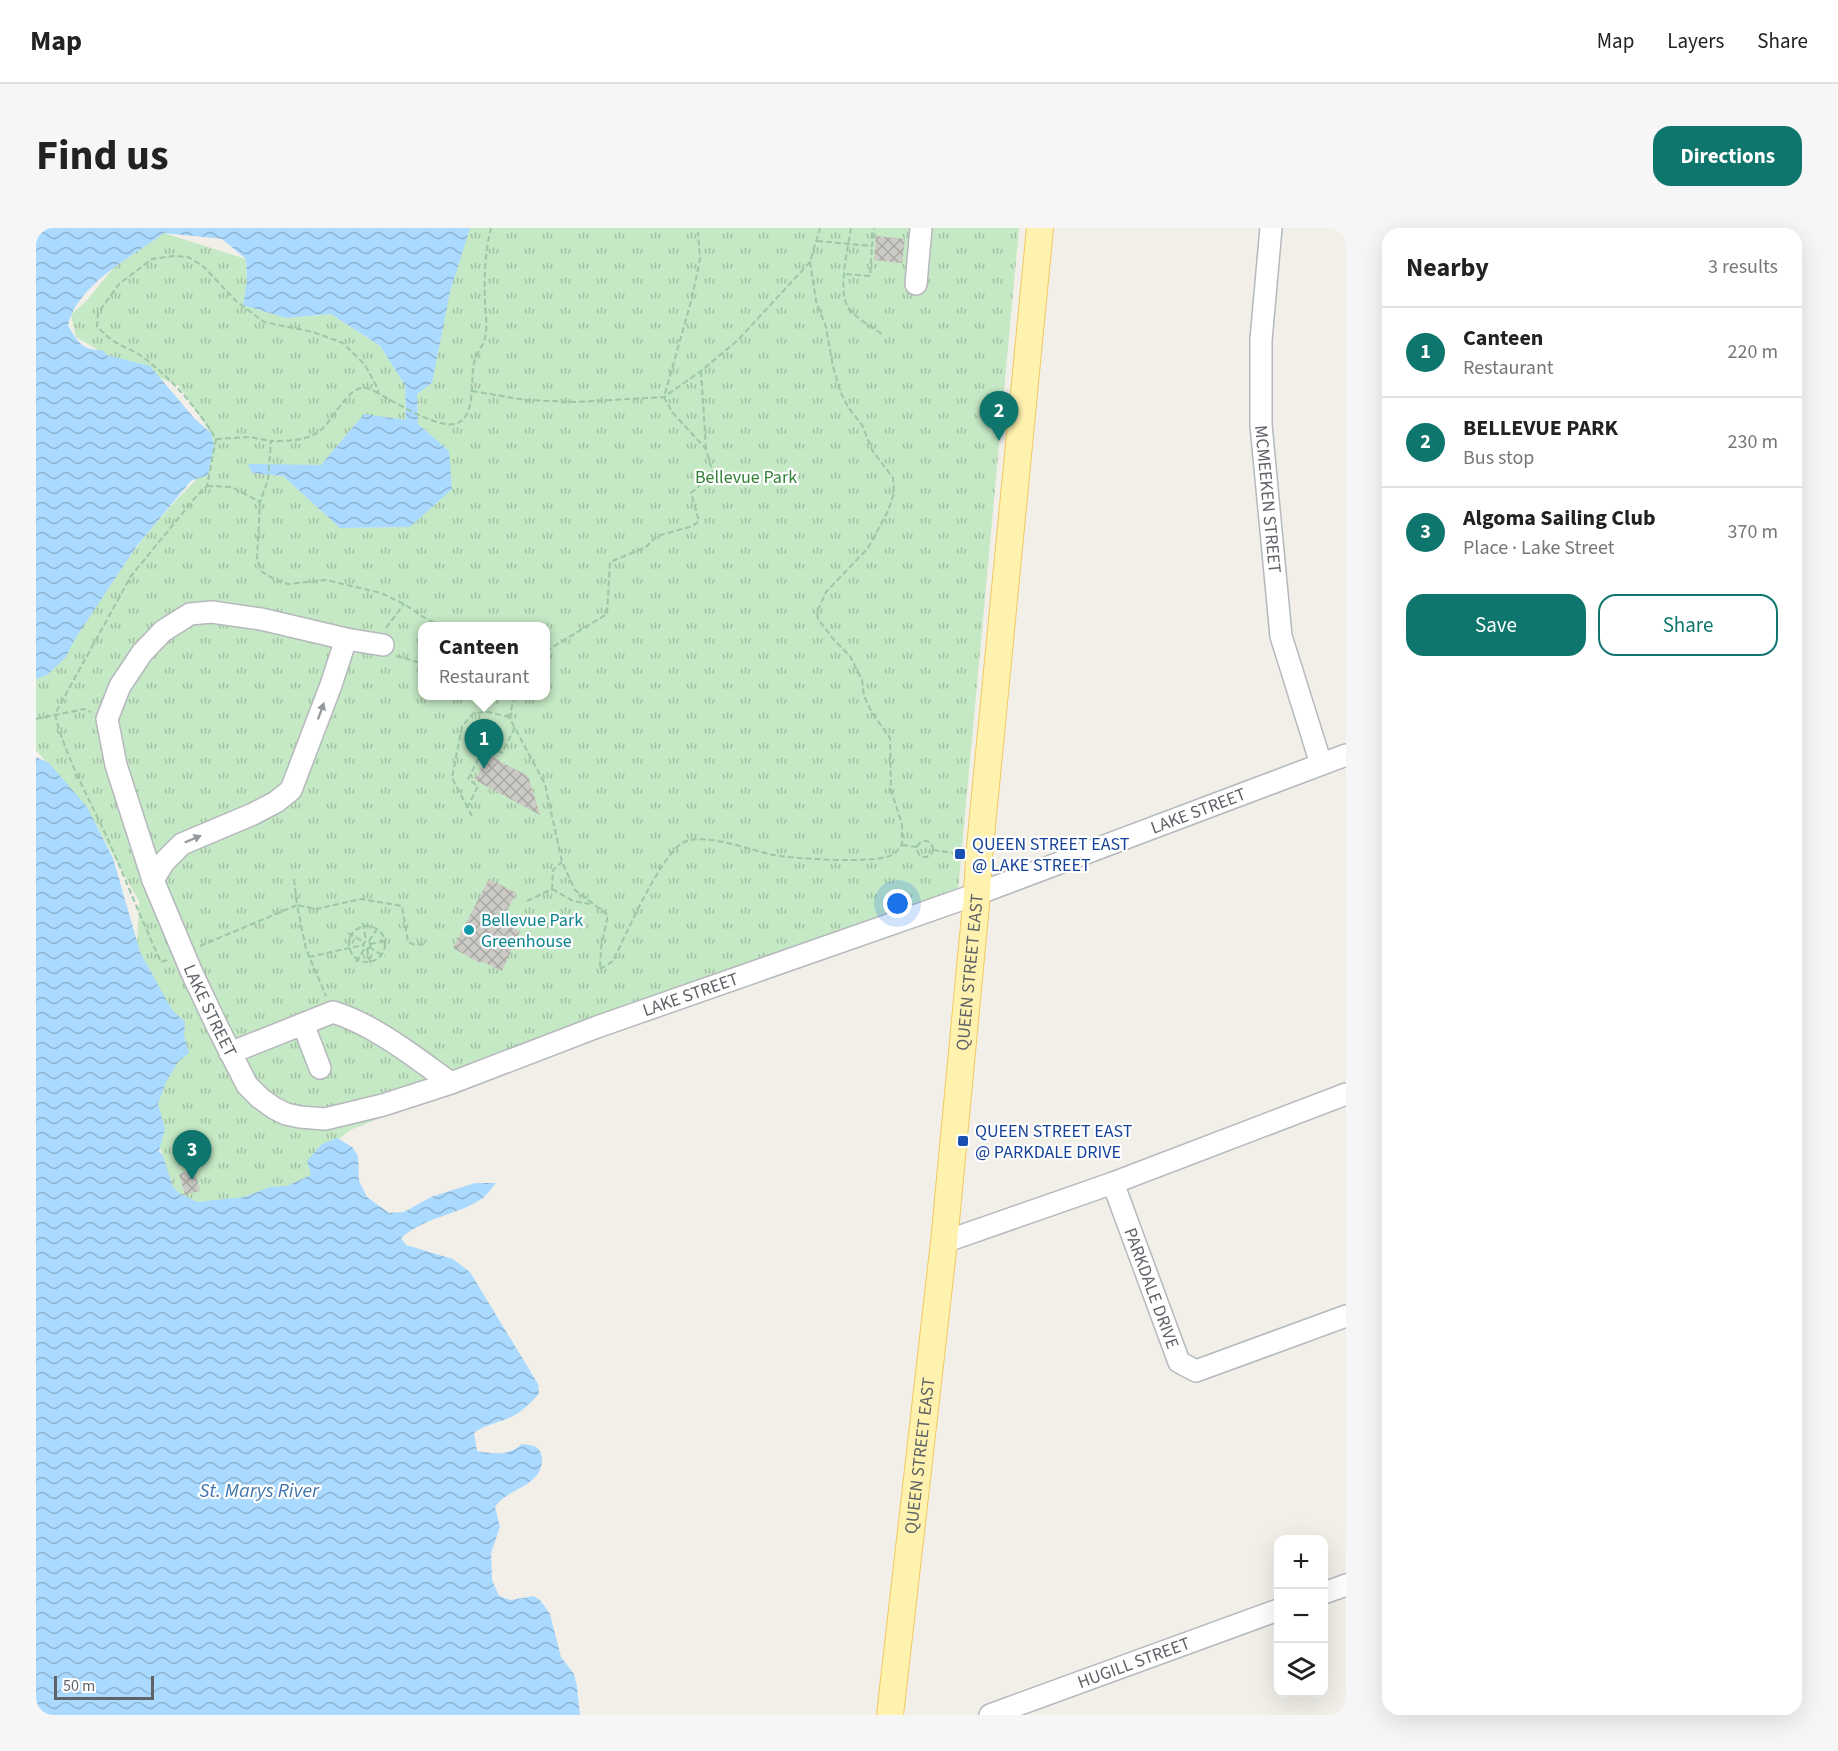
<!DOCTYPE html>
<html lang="en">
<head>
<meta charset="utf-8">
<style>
  :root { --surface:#fff; --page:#f6f6f6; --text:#222; --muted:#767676; --line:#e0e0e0; --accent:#0f766e }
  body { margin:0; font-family:"Source Sans 3",sans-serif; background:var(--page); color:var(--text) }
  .controls { position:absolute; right:18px; bottom:18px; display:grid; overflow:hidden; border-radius:12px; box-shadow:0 6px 24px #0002 }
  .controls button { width:54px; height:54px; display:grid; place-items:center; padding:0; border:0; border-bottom:2px solid var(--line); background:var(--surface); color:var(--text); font:30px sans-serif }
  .scale { position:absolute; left:18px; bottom:15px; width:100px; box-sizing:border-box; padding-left:6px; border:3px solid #5f6368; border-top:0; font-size:16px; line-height:21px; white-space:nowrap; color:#5f6368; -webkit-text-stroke:4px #fff; paint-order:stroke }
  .you { position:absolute; left:862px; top:676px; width:21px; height:21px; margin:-15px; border:4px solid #fff; border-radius:50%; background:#1a73e8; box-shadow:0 0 0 9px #1a73e833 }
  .badge { display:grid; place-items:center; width:39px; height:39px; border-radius:50%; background:var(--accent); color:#fff; font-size:20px; font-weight:700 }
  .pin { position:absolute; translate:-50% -50px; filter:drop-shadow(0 2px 3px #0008) }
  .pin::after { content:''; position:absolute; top:32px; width:21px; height:18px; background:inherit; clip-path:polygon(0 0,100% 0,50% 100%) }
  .popup { position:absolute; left:382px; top:394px; width:132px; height:78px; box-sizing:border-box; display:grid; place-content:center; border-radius:12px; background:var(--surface); filter:drop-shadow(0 2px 4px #0005); font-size:20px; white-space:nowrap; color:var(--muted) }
  .popup b { font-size:22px; color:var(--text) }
  .popup::after { content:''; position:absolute; left:50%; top:100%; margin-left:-12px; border:12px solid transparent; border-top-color:var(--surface) }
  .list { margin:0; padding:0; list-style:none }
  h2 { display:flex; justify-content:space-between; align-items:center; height:78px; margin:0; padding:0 24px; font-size:26px }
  h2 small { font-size:20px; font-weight:400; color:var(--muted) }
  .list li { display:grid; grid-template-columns:39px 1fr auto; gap:18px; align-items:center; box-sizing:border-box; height:90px; padding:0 24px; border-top:2px solid var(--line) }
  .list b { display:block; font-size:22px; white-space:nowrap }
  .list p { margin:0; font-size:20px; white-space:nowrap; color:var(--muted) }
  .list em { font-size:20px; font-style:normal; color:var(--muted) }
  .actions { display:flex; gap:12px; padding:18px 24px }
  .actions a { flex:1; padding:14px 0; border:2px solid var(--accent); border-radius:18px; text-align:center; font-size:21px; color:var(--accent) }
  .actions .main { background:var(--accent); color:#fff }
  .icon { flex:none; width:33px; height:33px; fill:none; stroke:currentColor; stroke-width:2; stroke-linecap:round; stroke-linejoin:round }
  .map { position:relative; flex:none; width:1310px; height:1487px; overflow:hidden; border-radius:18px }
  header { display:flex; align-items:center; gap:36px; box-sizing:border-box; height:84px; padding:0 30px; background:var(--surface); border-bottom:2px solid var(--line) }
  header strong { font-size:28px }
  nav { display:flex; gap:33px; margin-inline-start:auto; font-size:21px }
  .intro { display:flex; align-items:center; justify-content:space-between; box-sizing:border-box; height:144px; padding:0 36px }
  h1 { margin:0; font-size:42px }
  .button { padding:15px 27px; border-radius:18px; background:var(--accent); color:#fff; font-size:21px; font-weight:700 }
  main { display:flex; gap:36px; padding:0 36px }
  aside { flex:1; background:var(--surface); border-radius:18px; box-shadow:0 6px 24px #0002 }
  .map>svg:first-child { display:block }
  .grass { fill:url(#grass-tufts); fill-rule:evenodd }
  .water { fill:url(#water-waves) }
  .building { fill:url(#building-cross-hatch) }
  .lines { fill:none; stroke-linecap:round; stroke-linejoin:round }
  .minor-casing { stroke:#b5b8bc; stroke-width:24 }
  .major-casing { stroke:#f2c960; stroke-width:28 }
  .path { stroke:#9cc7a9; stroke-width:2; stroke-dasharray:6 3; stroke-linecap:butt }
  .minor { stroke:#fff; stroke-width:21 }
  .major { stroke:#fff2af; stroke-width:26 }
  .oneway { fill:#979a9d }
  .transit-dot { fill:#1a4fb4; stroke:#fff; stroke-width:2 }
  .culture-dot { fill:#0f9aa8; stroke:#fff; stroke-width:2 }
  .labels { text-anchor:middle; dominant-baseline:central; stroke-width:4.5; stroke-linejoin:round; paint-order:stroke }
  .park-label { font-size:18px; fill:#348238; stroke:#fff }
  .street-label { font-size:18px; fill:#5f6368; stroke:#fff }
  .transit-label { font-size:18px; fill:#164399; stroke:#fff; text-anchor:start }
  .culture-label { font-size:18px; fill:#0d838f; stroke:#fff; text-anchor:start }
  .water-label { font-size:20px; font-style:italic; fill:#4174aa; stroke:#fff }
</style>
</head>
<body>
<header>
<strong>Map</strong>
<nav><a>Map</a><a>Layers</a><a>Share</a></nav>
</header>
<div class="intro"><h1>Find us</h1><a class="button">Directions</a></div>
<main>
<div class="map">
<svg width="1310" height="1487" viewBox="0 0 1310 1487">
  <defs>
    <pattern id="grass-tufts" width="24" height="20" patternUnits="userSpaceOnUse" patternTransform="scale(1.5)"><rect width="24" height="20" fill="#c5e8c5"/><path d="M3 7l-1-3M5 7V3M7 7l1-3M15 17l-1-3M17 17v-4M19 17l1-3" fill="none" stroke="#a3c0a4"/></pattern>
    <pattern id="water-waves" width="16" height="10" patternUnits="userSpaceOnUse" patternTransform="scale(1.5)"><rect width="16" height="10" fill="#aadaff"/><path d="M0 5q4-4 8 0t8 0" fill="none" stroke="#8eb4d2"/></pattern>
    <pattern id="building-cross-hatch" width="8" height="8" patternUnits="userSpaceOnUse" patternTransform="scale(1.5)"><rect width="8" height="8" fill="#cccac5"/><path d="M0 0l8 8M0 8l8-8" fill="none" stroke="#a9a8a4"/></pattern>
  </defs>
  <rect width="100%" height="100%" fill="#f1efe8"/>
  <!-- grass -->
  <path class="grass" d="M 424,0 L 983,0 L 922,663 L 314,902 L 298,915 L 310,961 L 166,988 L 137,959 L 120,907 L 99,761 L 103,673 L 59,595 L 2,524 L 0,524 L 0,449 L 11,447 C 61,375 107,299 173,240 L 175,205 L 143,158 L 71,127 L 40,109 L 35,87 L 51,72 L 80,37 L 128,5 L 210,31 L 211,53 L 207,77 L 250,90 L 295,86 L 344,118 L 369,157 L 370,192 L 328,187 L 285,237 L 216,245 L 247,248 L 304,300 L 374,299 L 413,223 L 382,196 L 381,166 ZM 386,398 L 510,398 L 510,468 L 386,468 Z"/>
  <!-- water -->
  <g class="water">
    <path d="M 0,0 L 434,0 L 414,64 L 396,155 L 381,166 L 382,196 L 413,223 L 416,261 L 374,299 L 304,300 L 247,248 L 216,245 L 212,236 L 285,237 L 328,186 L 370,192 L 369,157 L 344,118 L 295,86 L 250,90 L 207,77 L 211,53 L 210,31 L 186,11 L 128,5 C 97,28 40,57 32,98 C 43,114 45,122 66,122 L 71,127 L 114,138 L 158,190 L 175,205 L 178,217 L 172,247 L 155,253 L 144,266 L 100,319 L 39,411 L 30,429 L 11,447 L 0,451 Z"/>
    <path d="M 0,529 L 13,535 L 51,579 L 77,630 L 104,724 L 136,782 L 149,794 L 148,807 L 153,825 L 142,834 L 130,854 L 122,876 L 129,901 L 123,923 L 127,928 L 137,959 L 143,965 L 161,974 L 208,969 L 234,959 L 251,958 L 275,947 L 271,933 L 286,916 L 301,910 L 316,919 L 322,928 L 323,953 L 331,969 L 353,985 L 368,984 L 395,969 L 439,955 L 460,955 C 456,959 452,966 447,970 C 423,987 388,989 365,1010 L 370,1017 L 417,1031 L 434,1044 L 502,1156 L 503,1166 C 495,1174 488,1182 477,1188 C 464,1195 451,1195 438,1205 L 441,1223 C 457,1226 473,1228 486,1216 C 497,1217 505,1218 506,1230 C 507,1259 472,1259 459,1279 L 464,1299 L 455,1325 L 456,1352 L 463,1368 L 475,1372 L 498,1368 L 504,1372 L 514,1386 L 525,1429 L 538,1446 L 541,1459 L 544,1487 L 0,1487 Z"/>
  </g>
  <!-- building -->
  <g class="building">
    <polygon points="840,8 869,11 866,35 838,32"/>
    <polygon points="452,527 492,548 504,587 439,552"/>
    <polygon points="453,651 480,665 465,694 484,703 466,743 445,733 444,735 417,720"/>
    <polygon points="158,941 164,963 149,967 143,946"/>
  </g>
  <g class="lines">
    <!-- minor casing -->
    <g class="minor-casing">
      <g id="minor">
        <path id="s1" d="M 1235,0 L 1225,112 L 1225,197 L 1245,408 L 1285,536"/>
        <polyline points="880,56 885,0"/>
        <path id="s2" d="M 347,417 L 310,411 L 225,391 L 176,384 L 154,386 L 127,403 L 106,425 L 84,458 L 71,491 L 80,537 L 117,652 L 156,745 L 182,800 L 211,857 L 224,870 L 238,880 L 250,886 L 264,889 L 289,891 L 347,877 L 415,855 L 561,799 L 941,666 L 1310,527"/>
        <polyline points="117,652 128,634 146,616 217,586 240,574 255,562 295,457 310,411"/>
        <polyline points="267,796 284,840"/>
        <path d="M 194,825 L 297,784 C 339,797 380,830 415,855"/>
        <path id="s3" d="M 1077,955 L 1143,1134 L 1160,1143 L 1310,1088"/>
        <polyline points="908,1014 1077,955 1310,866"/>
        <polyline points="1288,1365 1310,1357"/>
        <path id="s4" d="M 954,1487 L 1242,1382"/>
      </g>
    </g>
    <!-- major casing -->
    <g class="major-casing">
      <g id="major">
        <path id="s5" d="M 854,1487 L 908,1014 L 941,666 L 943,629 L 1004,0"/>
      </g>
    </g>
    <!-- path -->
    <g class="path">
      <path d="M 815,0 C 812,19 803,57 810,75 C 815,88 835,98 846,106"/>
      <polyline points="781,13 836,18 838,0"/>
      <polyline points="810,46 834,48 836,18"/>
      <polyline points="665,143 670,221"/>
      <polyline points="436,163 489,172 539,174 628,169 665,143 702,112 774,34"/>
      <path d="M 342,165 C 338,163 334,160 329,160 C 313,157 297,192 286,201 C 272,213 253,213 235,213 L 232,252 L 224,274 L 221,331 L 226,344 L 240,352 L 252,356 L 290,352 L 345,365 L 368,376 L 392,392 L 407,398"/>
      <polyline points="180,211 214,209 235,213"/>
      <polyline points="171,258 196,259 224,274"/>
      <polyline points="350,400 368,376"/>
      <polyline points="510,423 571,386 574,334 610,319 621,308 657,298 663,293 655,265 677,246 670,221 636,184 628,169 656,70 664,31 662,4"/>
      <polyline points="360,428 386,435"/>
      <polyline points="479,468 473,489 509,556 526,634 539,662 572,687 565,720 564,741"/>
      <polyline points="0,491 48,481 55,484"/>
      <polyline points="431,580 442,558 432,551 450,516 466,525 479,499"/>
      <polyline points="436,588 416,550 426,498 438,485 452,484 473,489"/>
      <circle cx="889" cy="621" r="8"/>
      <polyline points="866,617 881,619"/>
      <polyline points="897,622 924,626"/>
      <polyline points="258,651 261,677 280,681 325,671 366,678 372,714 379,717 389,716"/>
      <polyline points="516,661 537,673 554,676"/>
      <polyline points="491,673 516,661 517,642 526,634"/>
      <polyline points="327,695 330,713"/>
      <circle cx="331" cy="716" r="18"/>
      <polyline points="312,705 328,714"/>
      <polyline points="333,713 343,698"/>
      <circle cx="331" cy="717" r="3.5"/>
      <polyline points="334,716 352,712"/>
      <polyline points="164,718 261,677 270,721 290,768"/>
      <polyline points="333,719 349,729"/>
      <polyline points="331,720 335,738"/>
      <polyline points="273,729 327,717"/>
      <path d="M 131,732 L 125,734 C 107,695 91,655 74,616 C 55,573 30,532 19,486 L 95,348 L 159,270 L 171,258 L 180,211 C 162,181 137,152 108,130 C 98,122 85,119 75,111 C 70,108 66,103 61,99 L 62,85 L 83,56 L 116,31 L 137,28 L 152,29 L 167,38 L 200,73 L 228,94 L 277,104 L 307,115 L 329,137 L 342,161 L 342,165 C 358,174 401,200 418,196 C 441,192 434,151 438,135 C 440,126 447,118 449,110 C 452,99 449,84 449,73 C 448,49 449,23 455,0"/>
      <polyline points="320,734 329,720"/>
      <path d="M 564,741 L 577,733 C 590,706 623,631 645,616 C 665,602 716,623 738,627 C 759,631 840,636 856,627 C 860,625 863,620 866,617 L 866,596 L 855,562 L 854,510 L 835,483 L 828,468 L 826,452 L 814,428 L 798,412 L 782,391 L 781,384 L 790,364 L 832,320 L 852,283 L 858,265 L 857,250 L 836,222 L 826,197 L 812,179 L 805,165 L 797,139 L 790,99 L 780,73 L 774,34 L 784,0"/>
    </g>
    <!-- minor -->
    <use href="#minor" class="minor"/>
    <!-- major -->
    <use href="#major" class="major"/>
  </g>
  <!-- one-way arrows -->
  <defs><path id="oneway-solid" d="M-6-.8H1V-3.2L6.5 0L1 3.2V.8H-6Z" transform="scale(1.5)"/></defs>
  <g class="oneway">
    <use href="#oneway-solid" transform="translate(285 483) rotate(-70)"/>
    <use href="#oneway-solid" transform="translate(157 611) rotate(-23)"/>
  </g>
  <!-- markers -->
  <g class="transit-dot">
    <rect x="918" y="620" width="12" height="12" rx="3"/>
    <rect x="921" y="907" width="12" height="12" rx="3"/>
  </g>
  <circle class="culture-dot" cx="433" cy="702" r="6"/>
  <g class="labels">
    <!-- park labels -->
    <g class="park-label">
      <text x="710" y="249">Bellevue Park</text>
    </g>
    <!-- street labels -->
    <g class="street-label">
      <text stroke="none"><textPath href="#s1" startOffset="272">MCMEEKEN STREET</textPath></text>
      <text stroke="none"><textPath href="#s2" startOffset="1742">LAKE STREET</textPath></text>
      <text stroke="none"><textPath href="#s5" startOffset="747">QUEEN STREET EAST</textPath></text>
      <text stroke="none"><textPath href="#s2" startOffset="1202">LAKE STREET</textPath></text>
      <text stroke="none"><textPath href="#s2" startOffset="644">LAKE STREET</textPath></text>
      <text stroke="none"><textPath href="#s3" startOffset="112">PARKDALE DRIVE</textPath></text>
      <text stroke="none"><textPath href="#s5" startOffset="261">QUEEN STREET EAST</textPath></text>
      <text stroke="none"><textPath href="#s4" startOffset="153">HUGILL STREET</textPath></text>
    </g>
    <!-- transit labels -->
    <g class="transit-label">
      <text x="936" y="616">QUEEN STREET EAST<tspan x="936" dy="21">@ LAKE STREET</tspan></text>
      <text x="939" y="903">QUEEN STREET EAST<tspan x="939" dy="21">@ PARKDALE DRIVE</tspan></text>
    </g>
    <!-- culture labels -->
    <g class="culture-label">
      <text x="445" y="692">Bellevue Park<tspan x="445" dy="21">Greenhouse</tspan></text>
    </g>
    <!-- water labels -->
    <g class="water-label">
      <text x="223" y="1263">St. Marys River</text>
    </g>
  </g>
</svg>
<div class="controls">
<button>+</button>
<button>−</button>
<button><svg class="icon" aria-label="layers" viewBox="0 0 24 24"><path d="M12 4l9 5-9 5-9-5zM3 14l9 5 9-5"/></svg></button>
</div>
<div class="scale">50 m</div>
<div class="you"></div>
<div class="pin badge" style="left:448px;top:541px">1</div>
<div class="popup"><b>Canteen</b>Restaurant</div>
<div class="pin badge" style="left:963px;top:213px">2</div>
<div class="pin badge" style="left:156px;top:952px">3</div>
</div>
<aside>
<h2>Nearby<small>3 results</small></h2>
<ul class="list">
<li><span class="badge">1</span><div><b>Canteen</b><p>Restaurant</p></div><em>220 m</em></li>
<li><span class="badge">2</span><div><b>BELLEVUE PARK</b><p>Bus stop</p></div><em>230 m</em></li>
<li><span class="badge">3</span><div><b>Algoma Sailing Club</b><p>Place · Lake Street</p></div><em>370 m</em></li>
</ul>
<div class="actions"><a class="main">Save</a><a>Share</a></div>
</aside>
</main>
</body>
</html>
